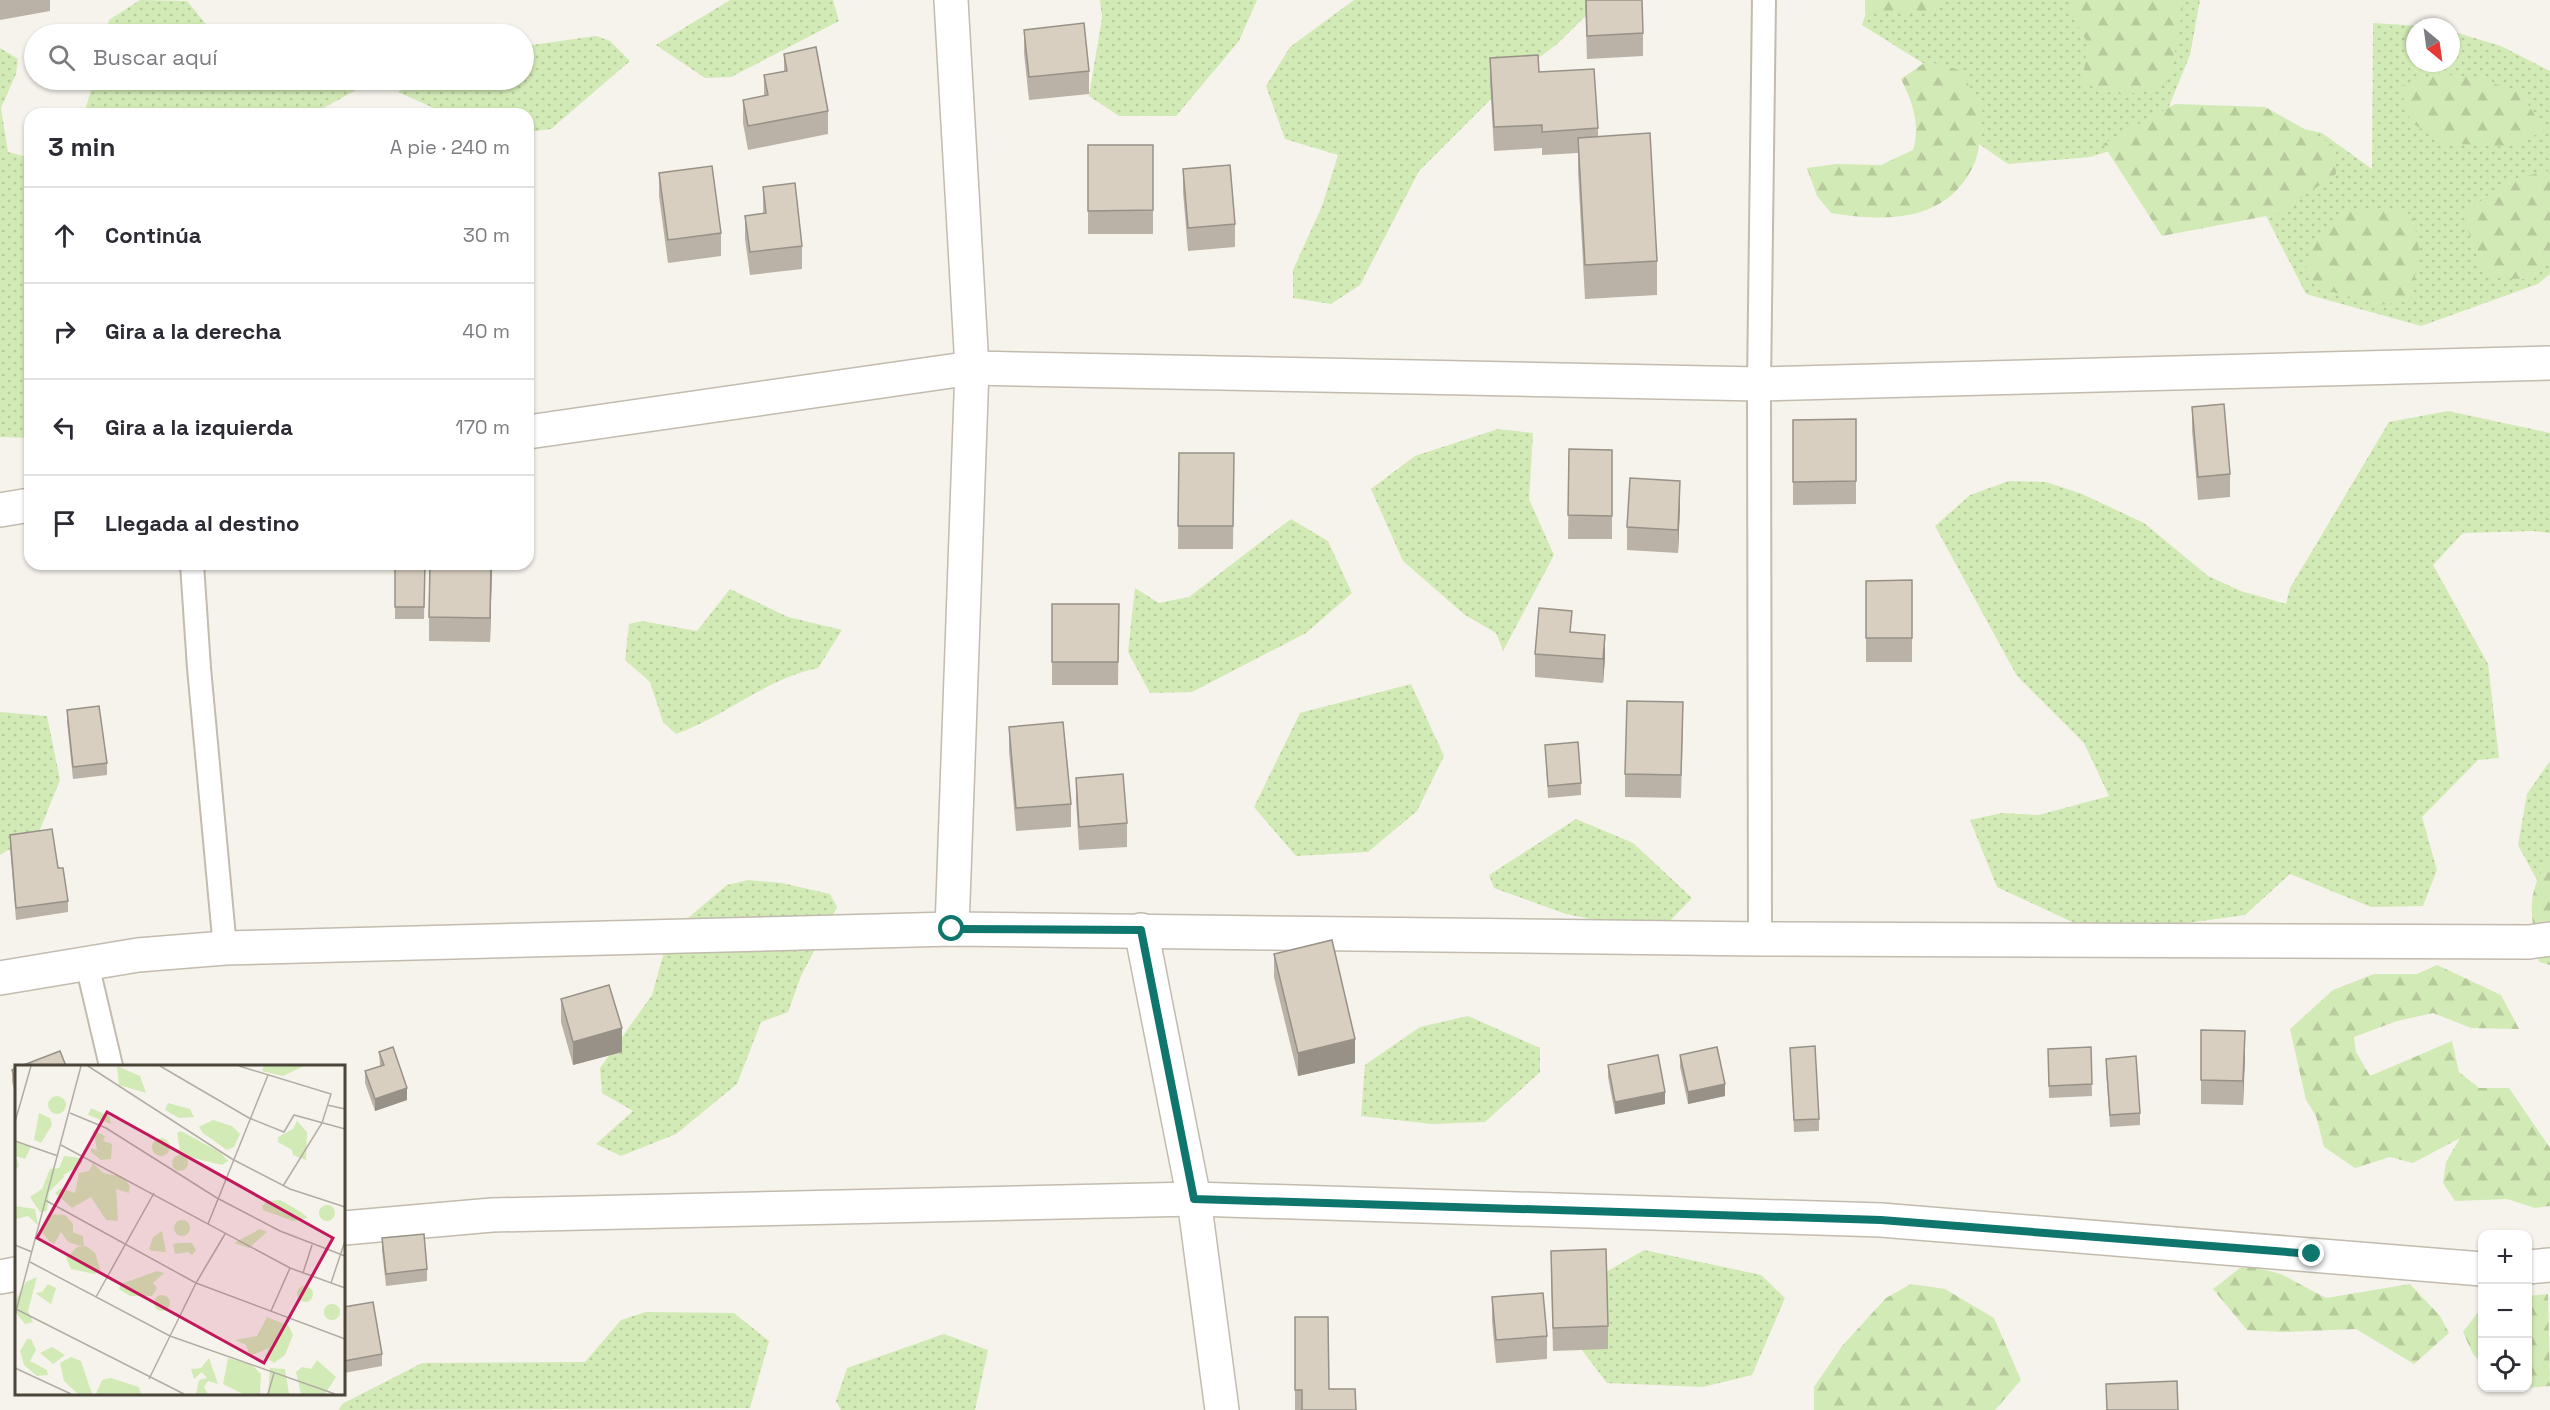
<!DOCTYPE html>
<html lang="es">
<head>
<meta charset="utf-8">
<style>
  :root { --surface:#fff; --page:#f2f2f3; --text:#2b2b33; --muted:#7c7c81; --line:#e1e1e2 }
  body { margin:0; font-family:"Space Grotesk",sans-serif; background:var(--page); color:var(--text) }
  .controls { position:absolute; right:18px; bottom:18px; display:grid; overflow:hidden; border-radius:12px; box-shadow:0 2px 4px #0004 }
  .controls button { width:54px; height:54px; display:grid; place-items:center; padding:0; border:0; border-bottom:2px solid var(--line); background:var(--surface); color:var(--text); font:30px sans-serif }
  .compass { position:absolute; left:2406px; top:18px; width:54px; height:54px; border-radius:50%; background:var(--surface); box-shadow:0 2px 4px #0004; rotate:151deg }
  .stop { position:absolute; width:18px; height:18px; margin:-14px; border:4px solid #0f766e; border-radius:50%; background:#fff }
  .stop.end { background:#0f766e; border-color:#fff; box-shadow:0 2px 6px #0008 }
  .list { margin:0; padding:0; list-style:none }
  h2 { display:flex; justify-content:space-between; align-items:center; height:78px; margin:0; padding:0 24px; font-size:26px }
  h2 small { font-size:20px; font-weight:400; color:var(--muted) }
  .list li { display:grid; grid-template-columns:39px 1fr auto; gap:18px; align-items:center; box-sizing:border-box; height:96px; padding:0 24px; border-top:2px solid var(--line) }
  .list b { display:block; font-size:22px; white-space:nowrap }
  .list em { font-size:20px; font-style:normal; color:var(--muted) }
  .icon { flex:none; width:33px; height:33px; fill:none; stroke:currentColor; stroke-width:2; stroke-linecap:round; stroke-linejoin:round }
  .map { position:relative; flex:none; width:2550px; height:1410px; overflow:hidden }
  .search { position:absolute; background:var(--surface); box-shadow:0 2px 4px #0004; left:24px; top:24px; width:510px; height:66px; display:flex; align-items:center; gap:15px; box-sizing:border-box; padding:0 21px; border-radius:33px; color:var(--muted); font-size:22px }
  .panel { position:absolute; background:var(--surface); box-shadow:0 2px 4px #0004; left:24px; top:108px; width:510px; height:462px; border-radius:18px }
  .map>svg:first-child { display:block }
  .grass { fill:url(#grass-dots) }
  .forest { fill:url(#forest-firs) }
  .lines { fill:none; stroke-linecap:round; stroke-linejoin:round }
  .service-casing { stroke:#c2bbae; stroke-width:26 }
  .minor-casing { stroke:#c2bbae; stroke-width:36 }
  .service { stroke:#fff; stroke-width:22 }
  .minor { stroke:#fff; stroke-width:33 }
  .wall { fill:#bab2a6 }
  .shaded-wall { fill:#979187 }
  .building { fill:#d8cfc1; stroke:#979187; stroke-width:1.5 }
  .route { stroke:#0f766e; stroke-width:8 }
  .inset-road { fill:none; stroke:#b2ada4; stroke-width:1.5 }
  .view { fill:#c2185b; fill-opacity:0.15; stroke:#c2185b; stroke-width:3 }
  .inset-edge { fill:none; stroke:#4b4439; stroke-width:3 }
</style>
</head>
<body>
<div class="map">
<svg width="2550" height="1410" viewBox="0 0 2550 1410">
  <defs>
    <pattern id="grass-dots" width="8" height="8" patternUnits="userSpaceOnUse" patternTransform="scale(1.5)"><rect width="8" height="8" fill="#d2eab5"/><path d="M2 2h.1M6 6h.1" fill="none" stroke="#b6ca9c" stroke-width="1.8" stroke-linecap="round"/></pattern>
    <pattern id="forest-firs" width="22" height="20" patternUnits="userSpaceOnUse" patternTransform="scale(1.5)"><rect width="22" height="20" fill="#d2eab5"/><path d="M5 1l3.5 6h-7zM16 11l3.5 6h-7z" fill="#b6ca9c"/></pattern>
  </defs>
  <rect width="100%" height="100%" fill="#f6f3ec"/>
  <!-- grass -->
  <g class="grass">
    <polygon points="140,0 187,1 214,34 105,34 109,20"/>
    <polygon points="730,0 833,0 839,21 731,77 705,78 656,45"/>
    <polygon points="1100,0 1257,0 1239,41 1176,116 1119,116 1089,96 1102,18"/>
    <polygon points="1354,0 1602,0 1556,45 1514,76 1419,171 1360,285 1331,304 1293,298 1293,270 1322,206 1338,155 1285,139 1266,86 1290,47"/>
    <polygon points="1870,0 2200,0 2190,55 2167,111 2145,140 2090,157 2008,164 1979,144 1958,85 1862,25"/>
    <polygon points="2373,23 2437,27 2415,27 2415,63 2451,63 2451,31 2501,46 2550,71 2550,274 2538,284 2421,326 2306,294 2247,179 2294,127 2322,133 2372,169"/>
    <polygon points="596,36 610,41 630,61 551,129 528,132 528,114 447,114 398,92 412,80 524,80 524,46"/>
    <polygon points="0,48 18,59 16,74 1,108 8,152 23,156 30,152 30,438 0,437"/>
    <polygon points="94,80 371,80 372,81 313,114 84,114"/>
    <polygon points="2448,411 2550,433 2550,533 2534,531 2463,533 2433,565 2488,664 2499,758 2478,760 2422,817 2437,870 2423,906 2371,907 2290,874 2245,915 2100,935 1997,887 1970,820 2002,813 2039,815 2109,796 2084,743 2017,676 1935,526 1970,495 2009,481 2046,482 2082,494 2144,523 2208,576 2241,591 2286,604 2290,588 2389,422"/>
    <polygon points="1498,429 1533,433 1529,499 1554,555 1503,651 1496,633 1465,615 1403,561 1371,489 1415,456"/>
    <polygon points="1291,519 1328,541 1352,593 1306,633 1192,692 1150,693 1128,652 1135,588 1159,603 1189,597"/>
    <path d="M 730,589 L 788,617 L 842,630 L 818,668 C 765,679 726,716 676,734 L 663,722 L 650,682 L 625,660 L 629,624 L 642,621 L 697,631 Z"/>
    <polygon points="1411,684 1444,756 1417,811 1368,852 1296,856 1254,807 1300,713"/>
    <polygon points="0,712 47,716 60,780 39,832 0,855"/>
    <polygon points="2550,761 2550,897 2546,897 2518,845 2527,794"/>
    <polygon points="1576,819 1633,843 1692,898 1664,927 1616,924 1566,914 1494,888 1489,875"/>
    <polygon points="748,880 782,883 830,894 837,907 801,976 788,1012 761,1022 737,1084 676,1134 621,1156 596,1144 633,1111 602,1093 600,1068 652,995 664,952 682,923 727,885"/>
    <polygon points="1468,1016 1540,1048 1540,1072 1485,1122 1432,1124 1361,1116 1365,1065 1420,1027"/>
    <polygon points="1644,1250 1761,1275 1785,1298 1752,1375 1703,1387 1607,1383 1581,1349 1606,1272"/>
    <polygon points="646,1312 734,1313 769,1341 750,1408 339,1410 342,1404 422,1363 585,1362 621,1320"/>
    <polygon points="944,1334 988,1350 975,1410 841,1410 836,1401 847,1368"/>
  </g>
  <!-- forest -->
  <g class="forest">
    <polygon points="1865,0 1942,0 1937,10 1917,13 1865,13"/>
    <path d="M 2068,0 L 2184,0 L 2173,64 L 2166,83 C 2131,96 2118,100 2083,82 L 2087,42 L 2070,12 Z"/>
    <path d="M 1927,61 L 1959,70 L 1983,107 C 1980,124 1981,147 1975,162 C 1949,223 1886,222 1831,213 L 1817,196 L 1807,168 L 1836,164 L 1881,165 L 1913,150 C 1921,125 1912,101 1901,79 Z"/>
    <polygon points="2435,74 2474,77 2520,92 2545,131 2506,147 2446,143 2410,122 2400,86"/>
    <polygon points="2175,104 2265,107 2335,146 2336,174 2277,214 2162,236 2103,144"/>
    <polygon points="2547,171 2550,173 2550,260 2527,279 2486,278 2468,230 2465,214 2505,181"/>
    <polygon points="2382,208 2413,215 2420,255 2409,301 2379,305 2322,289 2305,273 2312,241 2343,211"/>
    <path d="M 2550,856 L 2550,965 L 2539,962 C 2532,915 2523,899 2550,856 Z"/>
    <polygon points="2437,965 2501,995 2519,1029 2471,1028 2433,1013 2397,1021 2354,1037 2356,1052 2370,1076 2452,1041 2459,1072 2479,1088 2509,1088 2550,1148 2550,1206 2535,1208 2507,1199 2455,1201 2443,1183 2446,1162 2460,1138 2413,1163 2390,1157 2355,1168 2324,1147 2316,1116 2306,1100 2290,1029 2333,990 2374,974 2417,974"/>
    <polygon points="2240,1268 2257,1268 2281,1274 2326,1298 2410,1284 2440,1316 2449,1333 2414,1364 2356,1329 2283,1332 2247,1330 2213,1289"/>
    <polygon points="1911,1284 1945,1289 1994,1318 2021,1380 1995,1410 1814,1410 1814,1387 1842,1346 1886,1298"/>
    <polygon points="2548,1294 2550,1386 2514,1389 2512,1388 2528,1388 2528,1296"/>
    <polygon points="2482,1307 2482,1364 2473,1354 2463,1332"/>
  </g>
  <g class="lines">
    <!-- service casing -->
    <g class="service-casing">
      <g id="service">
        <polyline points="192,564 199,668 225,948"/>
        <polyline points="1760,939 1759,384 1764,0"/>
        <polyline points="87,964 111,1066"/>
      </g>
    </g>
    <!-- minor casing -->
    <g class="minor-casing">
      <g id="minor">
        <polyline points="951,0 972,368 952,929"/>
        <polyline points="528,432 972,368 1759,384 2550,363"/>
        <polyline points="0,510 30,505"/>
        <polyline points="1141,930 1194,1199 1222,1410"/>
        <polyline points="0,978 138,955 225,948 952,929 1760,939 2529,942 2550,939"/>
        <polyline points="344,1228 492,1215 1194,1199 1881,1220 2482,1269"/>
        <polyline points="2528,1267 2550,1265"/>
        <polyline points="0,1277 16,1274"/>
      </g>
    </g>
    <!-- service -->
    <use href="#service" class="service"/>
    <!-- minor -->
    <use href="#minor" class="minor"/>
  </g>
  <!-- wall -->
  <g class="wall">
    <polygon points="0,0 50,0 50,11 0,20"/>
    <polygon points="1585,0 1643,33 1643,56 1587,59"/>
    <polygon points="1024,30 1089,71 1089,94 1029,100 1024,53"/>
    <polygon points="784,54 828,111 828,134 748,150 743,123 743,100 764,96 764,75 784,71"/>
    <polygon points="1490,58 1539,72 1598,128 1598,137 1657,261 1657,295 1585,299 1578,172 1578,153 1542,155 1542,148 1494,151 1490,82"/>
    <rect x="1088" y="145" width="65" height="89"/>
    <polygon points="1183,169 1235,224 1235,247 1188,251 1183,192"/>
    <polygon points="659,173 721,233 721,256 668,263 659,196"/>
    <polygon points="763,187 802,246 802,269 750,275 745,239 745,216 763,214"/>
    <polygon points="2192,407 2230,474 2230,497 2198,500 2192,430"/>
    <polygon points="1856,419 1856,504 1793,505 1793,420"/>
    <polygon points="1569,449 1612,450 1612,539 1568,539"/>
    <polygon points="1179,453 1234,453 1233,549 1178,549"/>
    <polygon points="1680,505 1678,553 1627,550 1627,527"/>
    <polygon points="395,564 425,564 424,619 395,619"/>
    <polygon points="492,564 490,642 429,641 429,617"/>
    <polygon points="1912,580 1912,662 1866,662 1866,581"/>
    <polygon points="1052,604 1119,604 1118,685 1052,685"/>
    <polygon points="1572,632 1605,658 1603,683 1535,677 1535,654"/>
    <polygon points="67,710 107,763 107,775 73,779 67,722"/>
    <polygon points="1683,725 1681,798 1625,797 1625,774"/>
    <polygon points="1009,727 1071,804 1071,827 1016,831 1009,751"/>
    <polygon points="1545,745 1581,783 1581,795 1548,798"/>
    <polygon points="1076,778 1127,823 1127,847 1079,850 1076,801"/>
    <polygon points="10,835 58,868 68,901 68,912 16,920 10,847"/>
    <polygon points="1274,954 1355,1063 1298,1076 1274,977"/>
    <polygon points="561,999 622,1052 573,1065 561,1022"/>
    <polygon points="2201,1030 2245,1055 2243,1105 2201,1104"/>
    <polygon points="2091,1047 2092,1096 2049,1098 2048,1049"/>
    <polygon points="1790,1048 1819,1119 1819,1131 1794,1132"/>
    <polygon points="379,1052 407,1100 375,1111 365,1083 365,1071 380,1066"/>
    <polygon points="1680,1055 1725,1096 1688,1104 1680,1067"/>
    <polygon points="2106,1059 2140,1113 2140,1125 2110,1127 2106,1070"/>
    <polygon points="1608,1065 1665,1104 1615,1114 1608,1077"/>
    <polygon points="16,1068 16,1095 12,1082 12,1070"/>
    <polygon points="382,1238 427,1269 427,1281 386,1286 382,1250"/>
    <polygon points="1551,1274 1608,1326 1608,1349 1553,1351"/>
    <polygon points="1492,1297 1547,1336 1547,1359 1496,1363 1492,1321"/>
    <polygon points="344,1307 382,1354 382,1366 344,1373"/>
    <polygon points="1295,1317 1329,1389 1356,1410 1295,1410"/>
  </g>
  <!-- shaded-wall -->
  <g class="shaded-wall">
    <polygon points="1680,481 1680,505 1678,553 1678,530"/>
    <polygon points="491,564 492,564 490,642 490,618"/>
    <polygon points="1605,635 1605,658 1603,683 1603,659"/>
    <polygon points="622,1028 622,1052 573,1065 573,1042"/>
    <polygon points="2245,1031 2245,1055 2243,1105 2243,1081"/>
    <polygon points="1355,1039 1355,1063 1298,1076 1298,1053"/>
    <polygon points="1725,1084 1725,1096 1688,1104 1688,1092"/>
    <polygon points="407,1088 407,1100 375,1111 375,1099"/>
    <polygon points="1665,1092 1665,1104 1615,1114 1615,1102"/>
  </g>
  <!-- building -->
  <g class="building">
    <polygon points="1586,0 1642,0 1643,33 1587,36"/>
    <polygon points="1084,23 1089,71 1029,77 1024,30"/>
    <polygon points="816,47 828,111 748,126 743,100 768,95 764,75 787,71 784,54"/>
    <polygon points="1538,55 1539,72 1594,69 1598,128 1542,132 1542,125 1494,127 1490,58"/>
    <polygon points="1650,133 1657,261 1585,265 1578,138"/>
    <polygon points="1088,145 1153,145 1153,210 1088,211"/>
    <polygon points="1230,165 1235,224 1188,228 1183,169"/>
    <polygon points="712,166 721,233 668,240 659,173"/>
    <polygon points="795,183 802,246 750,252 745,216 766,213 763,187"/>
    <polygon points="2224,404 2230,474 2198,477 2192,407"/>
    <polygon points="1856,419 1856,481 1793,482 1793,420"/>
    <polygon points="1569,449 1612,450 1612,516 1568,515"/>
    <polygon points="1179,453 1234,453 1233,526 1178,526"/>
    <polygon points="1630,478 1680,481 1678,530 1627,527"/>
    <polygon points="395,564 425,564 424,607 395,607"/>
    <polygon points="430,564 491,564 490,618 429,617"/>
    <polygon points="1912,580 1912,638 1866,638 1866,581"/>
    <polygon points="1052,604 1119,604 1118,662 1052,662"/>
    <polygon points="1539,608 1572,611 1570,632 1605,635 1603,659 1535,654"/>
    <polygon points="1627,701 1683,702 1681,775 1625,774"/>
    <polygon points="99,706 107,763 73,767 67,710"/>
    <polygon points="1063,722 1071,804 1016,808 1009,727"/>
    <polygon points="1578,742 1581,783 1548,786 1545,745"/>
    <polygon points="1123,774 1127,823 1079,827 1076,778"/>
    <polygon points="52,829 58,868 63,868 68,901 16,908 10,835"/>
    <polygon points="1332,940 1355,1039 1298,1053 1274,954"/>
    <polygon points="609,985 622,1028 573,1042 561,999"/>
    <polygon points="2201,1030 2245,1031 2243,1081 2201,1080"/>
    <polygon points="1815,1046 1819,1119 1794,1120 1790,1048"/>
    <polygon points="393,1047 407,1088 375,1099 365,1071 384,1065 379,1052"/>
    <polygon points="1717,1047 1725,1084 1688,1092 1680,1055"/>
    <polygon points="2091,1047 2092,1084 2049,1086 2048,1049"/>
    <polygon points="60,1051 66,1066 21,1066"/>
    <polygon points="1658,1055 1665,1092 1615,1102 1608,1065"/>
    <polygon points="2136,1056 2140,1113 2110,1115 2106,1059"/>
    <polygon points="16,1068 16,1083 12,1070"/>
    <polygon points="424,1234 427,1269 386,1274 382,1238"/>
    <polygon points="1606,1249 1608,1326 1553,1328 1551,1251"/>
    <polygon points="1543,1293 1547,1336 1496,1340 1492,1297"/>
    <polygon points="373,1302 382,1354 344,1361 344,1307"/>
    <polygon points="1295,1317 1328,1317 1329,1389 1355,1389 1356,1410 1302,1410 1302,1390 1295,1390"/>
    <polygon points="2177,1381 2178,1410 2107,1410 2106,1384"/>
  </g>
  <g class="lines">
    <!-- route -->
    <polyline class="route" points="952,929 1141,930 1194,1199 1881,1220 2312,1254"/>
  </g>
  <!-- overview -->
  <g transform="translate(15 1065)">
    <rect width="330" height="330" fill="#f6f3ec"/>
    <path d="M 249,1 L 289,1 L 268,11 L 247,6 ZM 198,55 L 217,61 L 225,69 L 219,82 L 212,85 L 188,68 L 184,62 ZM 282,56 L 292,67 L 291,95 L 278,90 L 277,85 L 263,77 L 263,72 L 278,64 ZM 166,66 L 206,88 L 213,96 L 207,100 L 175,92 L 165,85 L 162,68 ZM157 98a8 8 0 1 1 16 0a8 8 0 1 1-16 0ZM 49,91 L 67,93 L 67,99 L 45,112 L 43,106 ZM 78,98 L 88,108 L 108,112 L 115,121 L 114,128 L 101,124 L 103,156 L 91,155 L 76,132 L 57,143 L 40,128 L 46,123 L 60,128 L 64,108 L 74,106 ZM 265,135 L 286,147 L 293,153 L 278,156 L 248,145 L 247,141 L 252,136 ZM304 148a8 8 0 1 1 16 0a8 8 0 1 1-16 0ZM 34,149 L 50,150 L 58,159 L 58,172 L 51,174 L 46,167 L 39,179 L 34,176 L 26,166 ZM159 163a8 8 0 1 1 16 0a8 8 0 1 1-16 0ZM 245,164 L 252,167 L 234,183 L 219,178 ZM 147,166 L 151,187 L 137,186 L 134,184 L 138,172 ZM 164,178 L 177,178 L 181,185 L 177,190 L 173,187 L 160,189 L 158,179 ZM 71,181 L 80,188 L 85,204 L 80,209 L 56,204 L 51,193 L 62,182 ZM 142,206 L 149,208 L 138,218 L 142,223 L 137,231 L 115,231 L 104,224 L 106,219 ZM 33,219 L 41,223 L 36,239 L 20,228 L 27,227 ZM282 229a8 8 0 1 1 16 0a8 8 0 1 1-16 0ZM139 238a8 8 0 1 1 16 0a8 8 0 1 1-16 0ZM309 247a8 8 0 1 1 16 0a8 8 0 1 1-16 0ZM 252,252 L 274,261 L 278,270 L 270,290 L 259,298 L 250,292 L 254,283 L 235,291 L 231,280 L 220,275 L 242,271 ZM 12,274 L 16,274 L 21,285 L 15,296 L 32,305 L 33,310 L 22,311 L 9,300 L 5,286 ZM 56,292 L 66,296 L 77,329 L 63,329 L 49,316 L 45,298 ZM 194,293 L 203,319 L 193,316 L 189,322 L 193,329 L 181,329 L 184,315 L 192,313 L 187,307 L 179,314 L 176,304 L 186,303 ZM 213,293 L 237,300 L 246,309 L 245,329 L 228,329 L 208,319 ZM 302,295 L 321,312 L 310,329 L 286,329 L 281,307 L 287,302 L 296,304 ZM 255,303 L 270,304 L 274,329 L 253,329 ZM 96,313 L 124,322 L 126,329 L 81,329 L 87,315 Z" fill="#d2eab5"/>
    <path d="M 102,1 L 125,11 L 131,28 L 104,20 ZM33 40a9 9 0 1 1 18 0a9 9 0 1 1-18 0ZM 153,38 L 175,44 L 179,52 L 164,53 L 150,45 ZM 76,43 L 94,51 L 96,59 L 73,50 ZM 24,48 L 35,53 L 37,60 L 26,78 L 19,75 ZM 78,65 L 90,71 L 88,76 L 97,79 L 96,94 L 86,95 L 76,87 L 76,83 L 91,89 L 82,85 ZM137 82a9 9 0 1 1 18 0a9 9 0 1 1-18 0ZM 0,77 L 16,82 L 10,94 L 1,91 L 4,101 L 0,105 ZM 44,103 L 49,112 L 34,127 L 32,146 L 25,147 L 15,132 L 27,124 L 35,104 ZM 0,141 L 20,144 L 23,160 L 13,151 L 0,154 ZM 57,167 L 68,171 L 69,182 L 53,177 L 49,170 ZM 22,212 L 13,246 L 18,257 L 10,259 L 1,248 L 0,236 L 11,217 ZM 37,282 L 50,290 L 38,299 L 25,288 Z" fill="#d2eab5"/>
    <path class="inset-road" d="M 73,1 L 217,94 L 275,124 L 330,142M 145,1 L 234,53 L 269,67 L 279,50 L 330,64M 224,1 L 316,29 L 307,58 L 268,121M 312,40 L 330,44M 55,48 L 91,63 L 202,133 L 265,166 L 330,191M 0,57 L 16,1M 0,76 L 43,91M 46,80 L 275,203 L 330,223M 30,135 L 181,218 L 330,274M 193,159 L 253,10M 0,180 L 17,187M 15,197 L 155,271 L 320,329M 288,208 L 297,180M 316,218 L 330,176M 81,232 L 139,128M 1,244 L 169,329M 256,246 L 275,203M 0,250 L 66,1M 0,303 L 56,329M 134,314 L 181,218 L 210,169M 253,329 L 259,308"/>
    <path class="view" d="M 92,47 L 318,173 L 249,298 L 22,173 Z"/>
    <rect width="330" height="330" class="inset-edge"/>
  </g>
</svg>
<div class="controls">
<button>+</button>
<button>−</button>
<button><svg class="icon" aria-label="locate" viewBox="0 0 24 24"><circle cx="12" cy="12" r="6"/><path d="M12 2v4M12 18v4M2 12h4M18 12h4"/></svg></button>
</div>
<svg class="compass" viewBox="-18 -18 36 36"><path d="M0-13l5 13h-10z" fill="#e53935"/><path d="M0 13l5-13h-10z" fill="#7c7c81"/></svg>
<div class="stop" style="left:952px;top:929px"></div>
<div class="stop end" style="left:2312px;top:1254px"></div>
<div class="search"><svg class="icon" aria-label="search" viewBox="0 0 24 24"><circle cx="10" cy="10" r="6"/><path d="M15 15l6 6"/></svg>Buscar aquí</div>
<section class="panel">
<h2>3 min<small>A pie · 240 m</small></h2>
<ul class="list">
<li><svg class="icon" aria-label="ahead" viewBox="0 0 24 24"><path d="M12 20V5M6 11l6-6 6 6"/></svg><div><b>Continúa</b></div><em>30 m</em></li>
<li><svg class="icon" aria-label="right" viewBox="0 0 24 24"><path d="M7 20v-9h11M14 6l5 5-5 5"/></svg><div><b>Gira a la derecha</b></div><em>40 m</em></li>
<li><svg class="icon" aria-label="left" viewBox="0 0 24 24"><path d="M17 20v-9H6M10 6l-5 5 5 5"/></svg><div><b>Gira a la izquierda</b></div><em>170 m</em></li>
<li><svg class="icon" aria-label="arrive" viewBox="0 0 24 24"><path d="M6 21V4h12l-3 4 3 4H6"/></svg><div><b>Llegada al destino</b></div></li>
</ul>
</section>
</div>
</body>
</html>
